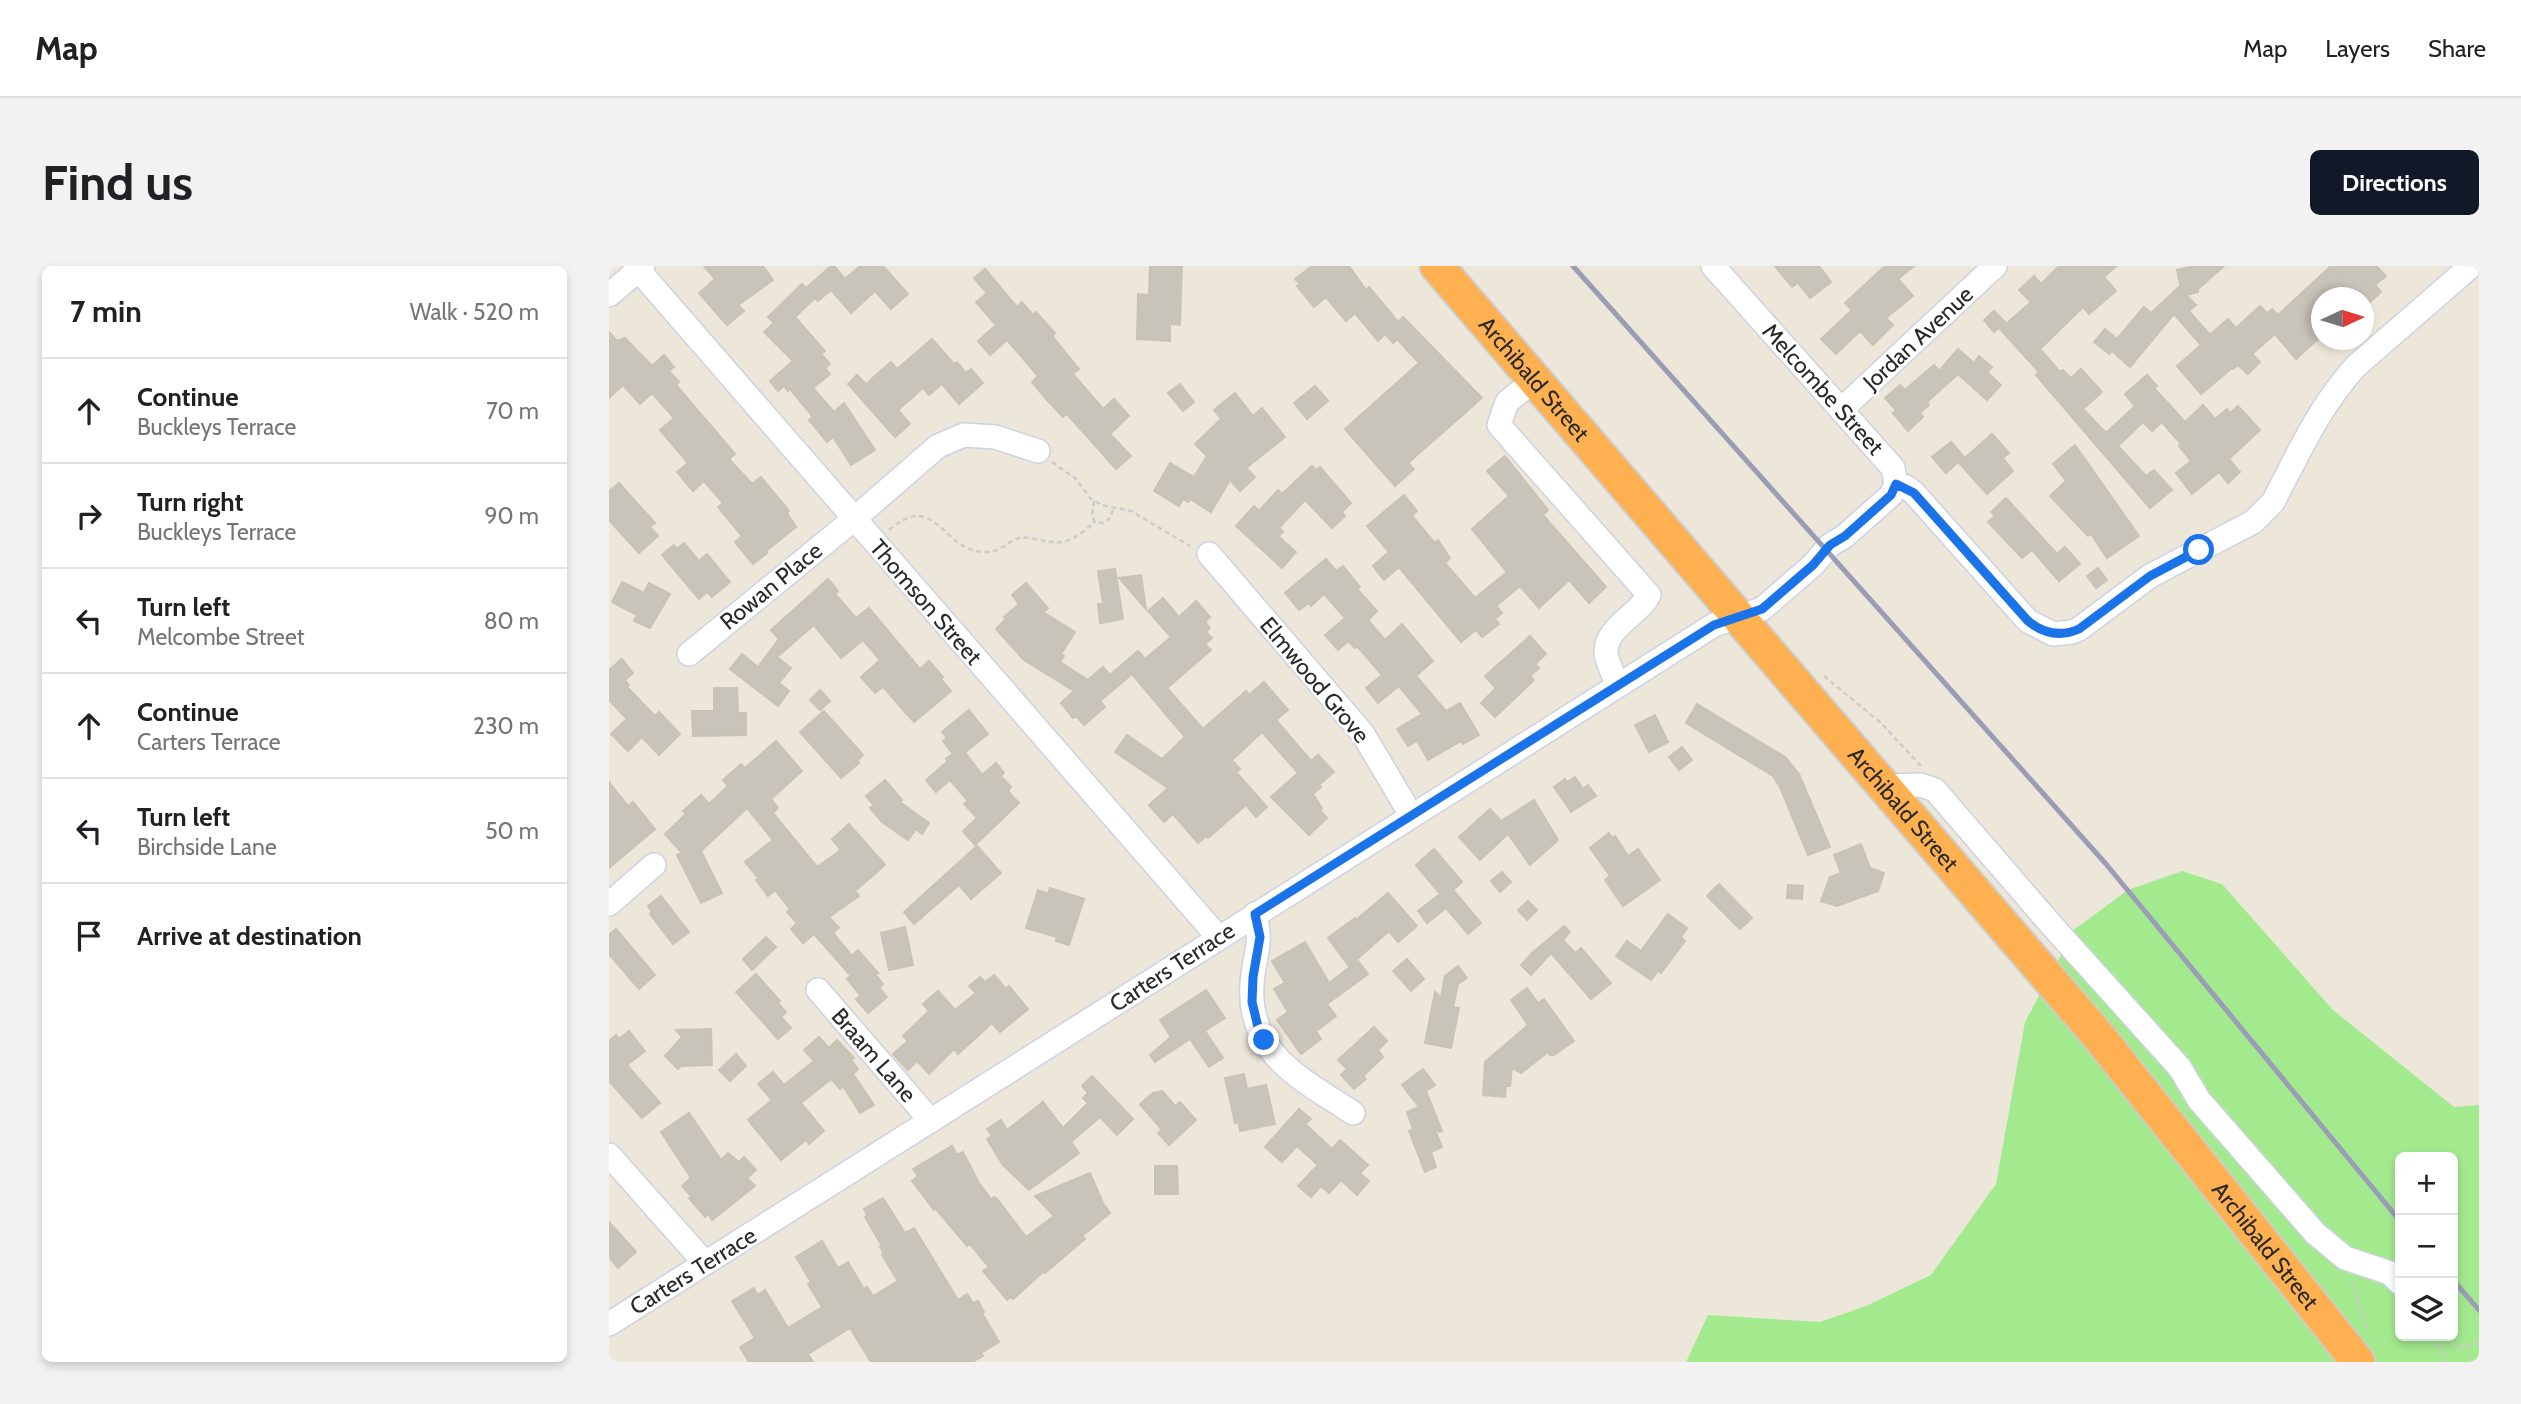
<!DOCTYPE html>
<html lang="en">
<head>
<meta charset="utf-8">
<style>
  :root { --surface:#fff; --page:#f2f2f2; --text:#202124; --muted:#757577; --line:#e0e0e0; --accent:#111827 }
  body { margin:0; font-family:Cabin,sans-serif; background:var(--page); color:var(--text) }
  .controls { position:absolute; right:21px; bottom:21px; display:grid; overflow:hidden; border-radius:10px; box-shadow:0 4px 10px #0003 }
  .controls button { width:63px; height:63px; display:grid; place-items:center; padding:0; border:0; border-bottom:2px solid var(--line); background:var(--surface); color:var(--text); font:35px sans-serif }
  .compass { position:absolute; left:1702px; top:21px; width:63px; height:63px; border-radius:50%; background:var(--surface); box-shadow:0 4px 10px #0003; rotate:86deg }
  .stop { position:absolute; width:21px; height:21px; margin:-16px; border:5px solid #1a73e8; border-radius:50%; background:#fff }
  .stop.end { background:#1a73e8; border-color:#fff; box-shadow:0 2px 7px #0008 }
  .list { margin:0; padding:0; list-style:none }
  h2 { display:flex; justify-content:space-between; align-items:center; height:91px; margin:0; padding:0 28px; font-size:30px }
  h2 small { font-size:23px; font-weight:400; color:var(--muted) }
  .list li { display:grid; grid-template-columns:46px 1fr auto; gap:21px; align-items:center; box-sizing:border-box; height:105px; padding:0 28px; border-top:2px solid var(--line) }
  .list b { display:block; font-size:26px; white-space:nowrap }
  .list p { margin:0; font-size:23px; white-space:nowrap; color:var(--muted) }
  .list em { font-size:23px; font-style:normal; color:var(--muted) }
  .icon { flex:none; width:38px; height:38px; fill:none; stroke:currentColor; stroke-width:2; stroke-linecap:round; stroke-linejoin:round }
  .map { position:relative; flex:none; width:1870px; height:1096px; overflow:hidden; border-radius:10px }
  header { display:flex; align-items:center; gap:42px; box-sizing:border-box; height:98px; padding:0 35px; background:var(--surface); border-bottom:2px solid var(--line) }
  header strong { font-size:33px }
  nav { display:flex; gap:38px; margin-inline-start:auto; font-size:24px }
  .intro { display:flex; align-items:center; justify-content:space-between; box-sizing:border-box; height:168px; padding:0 42px }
  h1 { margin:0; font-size:49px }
  .button { padding:18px 32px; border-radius:10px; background:var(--accent); color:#fff; font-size:24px; font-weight:700 }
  main { display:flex; gap:42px; padding:0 42px }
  aside { flex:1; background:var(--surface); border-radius:10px; box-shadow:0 4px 10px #0003 }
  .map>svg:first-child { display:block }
  .green { fill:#a3ea8f; fill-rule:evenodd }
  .building { fill:#c8c4b9; stroke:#c8c3b3; stroke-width:2 }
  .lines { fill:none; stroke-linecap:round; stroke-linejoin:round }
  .minor-casing { stroke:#ced0e4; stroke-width:26 }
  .highway-casing { stroke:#ccc; stroke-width:37 }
  .path { stroke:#ccc; stroke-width:2.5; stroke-dasharray:5 3.5; stroke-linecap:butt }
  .minor { stroke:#fff; stroke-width:23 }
  .highway { stroke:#ffb152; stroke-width:33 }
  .rail { stroke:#9b9cb6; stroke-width:5 }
  .route { stroke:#1a73e8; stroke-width:9 }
  .labels { text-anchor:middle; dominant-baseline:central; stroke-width:5; stroke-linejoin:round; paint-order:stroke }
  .street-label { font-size:23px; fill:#292929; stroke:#fff }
</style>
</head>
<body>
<header>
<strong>Map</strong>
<nav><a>Map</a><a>Layers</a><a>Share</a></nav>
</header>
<div class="intro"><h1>Find us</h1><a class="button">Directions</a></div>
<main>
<aside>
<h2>7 min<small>Walk · 520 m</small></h2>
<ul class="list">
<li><svg class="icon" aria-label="ahead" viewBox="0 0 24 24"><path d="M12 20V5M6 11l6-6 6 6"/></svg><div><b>Continue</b><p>Buckleys Terrace</p></div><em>70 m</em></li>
<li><svg class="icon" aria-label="right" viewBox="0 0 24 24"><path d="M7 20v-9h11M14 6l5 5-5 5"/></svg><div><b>Turn right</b><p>Buckleys Terrace</p></div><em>90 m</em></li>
<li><svg class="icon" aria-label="left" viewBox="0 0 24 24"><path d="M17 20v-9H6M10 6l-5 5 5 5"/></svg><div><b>Turn left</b><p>Melcombe Street</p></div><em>80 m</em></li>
<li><svg class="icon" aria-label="ahead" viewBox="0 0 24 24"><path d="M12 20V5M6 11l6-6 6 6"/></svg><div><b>Continue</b><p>Carters Terrace</p></div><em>230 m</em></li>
<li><svg class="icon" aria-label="left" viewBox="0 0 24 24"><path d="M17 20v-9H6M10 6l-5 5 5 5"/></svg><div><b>Turn left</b><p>Birchside Lane</p></div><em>50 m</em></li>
<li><svg class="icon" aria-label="arrive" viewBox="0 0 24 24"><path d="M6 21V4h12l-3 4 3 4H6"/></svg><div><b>Arrive at destination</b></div></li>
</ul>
</aside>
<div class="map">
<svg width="1870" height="1096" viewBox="0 0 1870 1096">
  <rect width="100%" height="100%" fill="#ede7d9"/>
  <!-- green -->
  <path class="green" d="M 1573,605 L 1613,618 L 1724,744 L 1845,841 L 1870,839 L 1870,1096 L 1077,1096 L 1099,1049 L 1211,1056 L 1257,1040 L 1322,1009 L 1387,918 L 1416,756 L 1466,663 L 1519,624 ZM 1791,891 L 1844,891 L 1844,1070 L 1791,1070 Z"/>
  <!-- building -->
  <g class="building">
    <polygon points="95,0 154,0 164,14 129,39 135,45 118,59 90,27 106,13"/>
    <polygon points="222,0 225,0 236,13 251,0 274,0 299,28 282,43 266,25 242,47 222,24 209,35 206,32 186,51 216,85 212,88 221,98 216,102 221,108 204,122 225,146 235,137 266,184 242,199 224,171 218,176 200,154 204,151 181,123 179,125 175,120 169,125 161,115 184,95 155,66 165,57 159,51 193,18 197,22"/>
    <polygon points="541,0 573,0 571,59 561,58 561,75 528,73 529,28 540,29"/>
    <polygon points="703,0 740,0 757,24 760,21 789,56 794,51 873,132 799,197 805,203 786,220 736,163 810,97 788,73 784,77 776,68 769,75 746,47 737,55 717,31 705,41 688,20 691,18 686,13"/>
    <polygon points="1166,0 1210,0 1222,16 1201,32 1189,17 1183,21"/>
    <polygon points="1276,0 1305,0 1289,13 1304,30 1277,52 1284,59 1264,79 1251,65 1227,88 1212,73 1243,44 1236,37"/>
    <polygon points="1450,0 1507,0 1495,11 1507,25 1480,48 1474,41 1431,83 1451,106 1454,104 1462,112 1472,103 1493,126 1474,143 1497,167 1526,140 1516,128 1538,109 1548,120 1545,122 1576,156 1594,139 1606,153 1618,143 1621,147 1629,140 1651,164 1620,193 1631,206 1619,217 1610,206 1583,228 1567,207 1582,195 1570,180 1572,178 1553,156 1543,165 1534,156 1509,180 1537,210 1545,204 1563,224 1541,242 1427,109 1430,106 1391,63 1422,36 1410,24 1425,10 1432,18"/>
    <polygon points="1586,0 1615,0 1589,23 1589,26 1577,29 1587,39 1580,45 1601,69 1619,53 1627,62 1651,40 1658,47 1663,43 1669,49 1722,0 1767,0 1777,10 1766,19 1772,26 1758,39 1754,32 1712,32 1712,70 1687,93 1666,68 1643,88 1651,96 1639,108 1629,99 1624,103 1623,102 1592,128 1568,100 1592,79 1565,48 1521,101 1503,85 1500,88 1485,76 1496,63 1508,73 1535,41 1542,47 1570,21 1572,23 1568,4"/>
    <polygon points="376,3 408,41 413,36 424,49 427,46 446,67 443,70 470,103 464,108 494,143 505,133 520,150 501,168 522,190 507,203 458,148 454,151 437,133 423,116 429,110 398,74 381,89 369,75 387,59 367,36 378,27 365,12"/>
    <polygon points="1385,45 1396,56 1385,66 1375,54"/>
    <polygon points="0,66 8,75 16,72 43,100 55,89 65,101 60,105 70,116 67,119 126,188 120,193 143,218 152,211 180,245 178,247 187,261 157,285 158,287 144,298 126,276 133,270 109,241 114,237 95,215 84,225 68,206 79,197 51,164 65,152 43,127 31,138 14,119 0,132"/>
    <polygon points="323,73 345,98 348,96 357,107 362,103 374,117 350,138 333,118 320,129 314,122 289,144 301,158 286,171 239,118 248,109 257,118 282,96 288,103"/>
    <polygon points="1349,83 1365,97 1370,90 1383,101 1378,106 1392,119 1378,134 1349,108 1318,136 1320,139 1311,147 1314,151 1299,165 1284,147 1287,144 1276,132 1291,119 1296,124 1325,99 1330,105"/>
    <polygon points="571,118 585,136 574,145 559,127"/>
    <polygon points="706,120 719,135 698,153 685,137"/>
    <polygon points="626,127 644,150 653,142 676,171 637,202 646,211 631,225 621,214 602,246 581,233 579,236 574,233 570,240 545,225 561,197 585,211 598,190 586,178 612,153 605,144"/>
    <polygon points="1383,168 1400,187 1394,192 1404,205 1378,228 1350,197"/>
    <polygon points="1342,176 1355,191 1337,207 1323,191"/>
    <polygon points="1466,179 1530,270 1498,292 1482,268 1479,270 1441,230 1457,215 1444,198"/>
    <polygon points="896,190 939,244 934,249 997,321 980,337 960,314 930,342 911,320 887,340 893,347 886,353 890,358 873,371 867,364 852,376 790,301 775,314 764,300 780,286 758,260 795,229 808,245 803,250 826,277 829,274 841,292 836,297 866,332 898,306 863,263 900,230 878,205"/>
    <polygon points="703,200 707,204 711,201 742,237 733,246 736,250 723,262 696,234 670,262 674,266 669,270 687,286 673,302 627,260 645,240 650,245 669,224 673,228"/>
    <polygon points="10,217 46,257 41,261 49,270 30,287 0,254 0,225"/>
    <polygon points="1397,232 1448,288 1456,281 1471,298 1450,315 1423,284 1413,292 1379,256 1386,250 1382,246"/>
    <polygon points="75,277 90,295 98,288 121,316 103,331 98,326 90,333 53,289 65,279 68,283"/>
    <polygon points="717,293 727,305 734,300 751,321 748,323 768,345 759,354 776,374 793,358 824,395 807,410 837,445 851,437 870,469 854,478 852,475 819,494 808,475 799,480 788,463 813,448 790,420 769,437 757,422 773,409 748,380 746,382 739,375 729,384 716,369 736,352 715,328 702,340 700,337 690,344 676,327"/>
    <polygon points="1489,302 1498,314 1487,322 1478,310"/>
    <polygon points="506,303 514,353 491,357 489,338 494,338 489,305"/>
    <polygon points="532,309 537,343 510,312"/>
    <polygon points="219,313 229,325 226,328 247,352 260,342 311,403 320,395 334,411 332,413 342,425 305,456 274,421 266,427 252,411 271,394 254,374 232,392 205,359 168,391 182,402 170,417 180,425 169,440 121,403 133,388 149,401 170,373 162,364"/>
    <polygon points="13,316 35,327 40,317 61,328 41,362 25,355 28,349 3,336"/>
    <polygon points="417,317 439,342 434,346 466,366 452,388 455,390 451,396 479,414 494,401 501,409 529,385 536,393 562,371 539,345 554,332 570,351 587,335 601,351 596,356 601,362 597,366 603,372 596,378 602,384 558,422 594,463 637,425 640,429 655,416 679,444 667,454 702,495 709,489 725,506 710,519 712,521 704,528 713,542 711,544 718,552 700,569 662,531 689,507 653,466 623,494 631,503 627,506 658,541 647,551 637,539 599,572 597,570 589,577 564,548 555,556 540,539 559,522 506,486 518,469 553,493 576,471 523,408 491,435 496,441 475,459 467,450 464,452 452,437 465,425 415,394 387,363 397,353 395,351 410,338 403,329"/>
    <polygon points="921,370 937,388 926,398 930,402 921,410 925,414 886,451 872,437 887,422 876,410"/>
    <polygon points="13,393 24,407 16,414 20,419 18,421 46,450 50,446 71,468 50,489 33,471 19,485 2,468 18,453 0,434 0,404"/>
    <polygon points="105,422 128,422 129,447 137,447 137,469 84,470 83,445 105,445"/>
    <polygon points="211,424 221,435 211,444 201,434"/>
    <polygon points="1088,438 1176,491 1190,508 1221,581 1199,589 1171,521 1164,510 1077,457"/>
    <polygon points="360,444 379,468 356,486 373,509 387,497 395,507 392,510 402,521 399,525 410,537 366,579 354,565 368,552 355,538 359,535 341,514 327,526 317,514 339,495 337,493 344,488 334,475 338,472 333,466"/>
    <polygon points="215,445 254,489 248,495 250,497 232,512 191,466"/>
    <polygon points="1046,449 1059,476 1040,486 1026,459"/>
    <polygon points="167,475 193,505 162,533 169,542 164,547 208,601 232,584 223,573 240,558 276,599 246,625 250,630 220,651 230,662 224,667 243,690 249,684 269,707 265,707 274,718 270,722 278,731 259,747 247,733 252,730 238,713 242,710 205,668 194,677 182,663 188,657 178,646 181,643 166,624 159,630 147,614 150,613 136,596 164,574 138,542 92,585 113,627 92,637 68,589 73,587 56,568 77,548 74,545 92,529 100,538 119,520 114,514 132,498 136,502"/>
    <polygon points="1073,481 1083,494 1070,504 1060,491"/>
    <polygon points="966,511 974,523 979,519 987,530 962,546 945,521 956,513 958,516"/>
    <polygon points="276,514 293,534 291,536 320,557 313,568 307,563 299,574 273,556 261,542 265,539 257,530"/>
    <polygon points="0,516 19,540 24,536 46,563 0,602"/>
    <polygon points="925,534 949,574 921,599 899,568 871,594 850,571 881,543 892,555"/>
    <polygon points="1000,567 1003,572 1006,570 1019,590 1029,583 1051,614 1014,640 996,614 1001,610 981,582"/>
    <polygon points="1252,578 1261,602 1275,607 1269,625 1228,640 1212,635 1221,611 1232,607 1225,589"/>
    <polygon points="368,580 392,607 362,633 350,619 305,658 295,646"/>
    <polygon points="825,583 853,616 844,624 872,657 859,668 837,642 818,657 809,645 831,628 807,599"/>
    <polygon points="893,606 902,616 891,626 882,615"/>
    <polygon points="1110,618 1143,652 1131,663 1098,630"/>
    <polygon points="1179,619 1194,620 1193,633 1178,632"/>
    <polygon points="441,622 475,633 460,679 447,675 448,671 417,662 429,624 439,628"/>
    <polygon points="779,627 808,660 789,676 780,665 740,700 719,672 746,652 747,654"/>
    <polygon points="52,630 80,666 64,678 41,648 43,646 39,640"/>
    <polygon points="919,635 928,644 918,654 909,644"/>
    <polygon points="1059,648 1078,662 1072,671 1076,675 1052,707 1049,705 1042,714 1007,690 1018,675 1032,685"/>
    <polygon points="955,660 961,666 954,674 966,687 972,682 1002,717 982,733 942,687 922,709 912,699 923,687"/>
    <polygon points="296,661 304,699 280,704 272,667"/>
    <polygon points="7,663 46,709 30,723 0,688 0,669"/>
    <polygon points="157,671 167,681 143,704 134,693"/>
    <polygon points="696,676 720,717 749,695 759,708 718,738 727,750 707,765 712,773 692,788 668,754 679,746 665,723 676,717 663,695"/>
    <polygon points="798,693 815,713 802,725 784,705"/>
    <polygon points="849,700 858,712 849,718 844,741 850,742 842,782 816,777 826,726 832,732 836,710"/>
    <polygon points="147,708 171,735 169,737 177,746 172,751 182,762 169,773 127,726"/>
    <polygon points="385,709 397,723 400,720 419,743 407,753 391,766 383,757 349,788 345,783 320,808 308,795 299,804 284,788 299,775 294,770 320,745 314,738 329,725 346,744 367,727 360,720 371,711 376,716"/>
    <polygon points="918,722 929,737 935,733 965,775 945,789 941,789 939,786 912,807 903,802 901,820 897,820 896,831 874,829 876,796 919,759 902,734"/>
    <polygon points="597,724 616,752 596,765 614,792 600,801 581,773 546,796 541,789 562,771 551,754"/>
    <polygon points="765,761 778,775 769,784 774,791 754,810 757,813 745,823 732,809 738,803 729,794"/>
    <polygon points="102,763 103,799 72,800 69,803 56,790 73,771 67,764"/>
    <polygon points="20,765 36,785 18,799 51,837 33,852 0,815 0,775 7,769 10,773"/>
    <polygon points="210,771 220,782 228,774 245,792 242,794 249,803 244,808 265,839 251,847 234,820 231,823 222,813 192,837 215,865 200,878 197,874 172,894 139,854 163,834 149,818 164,806 175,819 205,795 195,784"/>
    <polygon points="127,788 137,800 121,815 110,804"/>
    <polygon points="814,803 826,819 817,825 833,865 830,866 825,862 833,881 822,886 827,901 816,906 800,865 804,863 798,846 810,841 793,819"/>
    <polygon points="635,808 638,823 657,819 666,858 631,865 629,855 626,857 616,812"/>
    <polygon points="483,810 524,853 508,869 491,851 462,876 470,887 420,924 394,899 378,873 383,870 378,863 392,854 398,864 434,836 454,862 479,837 474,832 479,827 473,820"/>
    <polygon points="553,825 566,840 571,836 587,854 560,879 549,867 553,864 531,838 544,827"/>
    <polygon points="690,843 702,853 696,858 723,883 731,874 759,899 751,907 760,915 748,929 732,914 720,927 712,920 702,931 689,920 709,899 688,880 673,896 656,881"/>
    <polygon points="80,847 112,894 119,887 130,896 135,891 147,904 138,912 146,920 103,954 99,948 96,951 80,932 83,931 73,920 82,912 52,866"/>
    <polygon points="343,880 348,889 354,886 370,917 382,933 385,931 388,933 417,971 445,950 426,930 481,907 494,937 501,947 473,970 476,973 436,1007 435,1005 404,1033 402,1031 398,1034 374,1005 380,1001 361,978 358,980 327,943 325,944 303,915 309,910 304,903"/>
    <polygon points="546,900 568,900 569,928 546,928"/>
    <polygon points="274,932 296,967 305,962 349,1034 358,1028 364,1037 369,1035 375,1046 373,1047 390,1076 372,1087 374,1090 363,1096 262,1096 241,1062 199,1088 204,1096 140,1096 131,1081 146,1072 123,1035 145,1022 148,1029 156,1024 179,1062 213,1041 199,1018 202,1016 187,991 213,975 229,1002 239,996 255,1023 258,1021 264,1030 289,1015 273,989 275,988 271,981 273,980 256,951 258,949 255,943"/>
    <polygon points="0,956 27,986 9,1002 0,991"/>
  </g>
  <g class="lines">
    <!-- minor casing -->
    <g class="minor-casing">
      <g id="minor">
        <polyline points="26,0 610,672"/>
        <polyline points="0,29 34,0"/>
        <path d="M 927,113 L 898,136 L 890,159 L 1040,329 C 1030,349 996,361 997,387 C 998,397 1005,410 1009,419"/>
        <polyline points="1232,144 1386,0"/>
        <path d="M 1287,218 L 1297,221 L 1305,227 L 1419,355 L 1444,368 L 1463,366 L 1470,363 L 1541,310 L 1644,256 L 1664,236 C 1690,187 1709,142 1747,100 L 1862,0"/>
        <polyline points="600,288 754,468 802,549"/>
        <polyline points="80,388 245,253 329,180 355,169 386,171 429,185"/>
        <polyline points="1277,520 1312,519 1326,524 1445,662 1571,802 1590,834 1706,967 1736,992 1781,1007 1791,1017"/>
        <polyline points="0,638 45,599"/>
        <path d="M 646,648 C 654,682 645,687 643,718 C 638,788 694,814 744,847"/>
        <polyline points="209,724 322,855"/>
        <polyline points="0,889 96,997"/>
        <polyline points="0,1058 1105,359 1153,343 1204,299 1221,279 1236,270 1282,229 1287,218 1284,202 1104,0"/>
      </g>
    </g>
    <!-- highway casing -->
    <g class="highway-casing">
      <g id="highway">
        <path id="s1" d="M 828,0 L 1491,772 L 1749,1096"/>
      </g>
    </g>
    <!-- path -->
    <g class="path">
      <polyline points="443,196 467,213 482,233 493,239 522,245 581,280"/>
      <polyline points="485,235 483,250 486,256 495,257 502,251 504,242"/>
      <path d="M 280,264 C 328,222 333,288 378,286 C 391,286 400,275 412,271 C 452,276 452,285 486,256"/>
      <polyline points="1215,410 1272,457 1312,500"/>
      <polyline points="1743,1016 1759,1067"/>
      <polyline points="1825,1070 1837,1096"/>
      <polyline points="1838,1070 1848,1082 1870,1077"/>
    </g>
    <!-- minor -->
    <use href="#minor" class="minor"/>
    <!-- highway -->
    <use href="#highway" class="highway"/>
    <!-- rail -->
    <g class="rail">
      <polyline points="964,0 1497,598 1791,955"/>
      <polyline points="1844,1014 1870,1044"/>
    </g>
  </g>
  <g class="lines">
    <!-- route -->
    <path class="route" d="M 655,774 L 649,761 L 643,736 L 644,711 L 651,671 L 646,648 L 1105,359 L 1153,343 L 1204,299 L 1221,279 L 1236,270 L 1282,229 L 1287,218 L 1305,227 L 1419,355 C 1435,368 1452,371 1470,363 L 1541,310 L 1590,284"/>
  </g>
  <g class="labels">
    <!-- street labels -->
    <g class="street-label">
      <text transform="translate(1309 72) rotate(-43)">Jordan Avenue</text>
      <text stroke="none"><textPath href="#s1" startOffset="149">Archibald Street</textPath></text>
      <text transform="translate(1214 123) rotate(48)">Melcombe Street</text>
      <text transform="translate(162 320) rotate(-39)">Rowan Place</text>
      <text transform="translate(317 336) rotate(49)">Thomson Street</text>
      <text transform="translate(706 414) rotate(50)">Elmwood Grove</text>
      <text stroke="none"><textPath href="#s1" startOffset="716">Archibald Street</textPath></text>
      <text transform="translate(563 701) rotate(-33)">Carters Terrace</text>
      <text transform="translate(265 789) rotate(49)">Braam Lane</text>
      <text stroke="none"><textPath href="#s1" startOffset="1283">Archibald Street</textPath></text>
      <text transform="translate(84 1005) rotate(-32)">Carters Terrace</text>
    </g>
  </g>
</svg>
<div class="controls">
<button>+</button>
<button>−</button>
<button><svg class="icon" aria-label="layers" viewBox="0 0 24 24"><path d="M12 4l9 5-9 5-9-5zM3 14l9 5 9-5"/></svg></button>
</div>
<svg class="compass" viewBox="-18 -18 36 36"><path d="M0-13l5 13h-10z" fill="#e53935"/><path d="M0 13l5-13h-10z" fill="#757577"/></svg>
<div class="stop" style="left:1590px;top:284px"></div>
<div class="stop end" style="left:655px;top:774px"></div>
</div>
</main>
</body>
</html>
